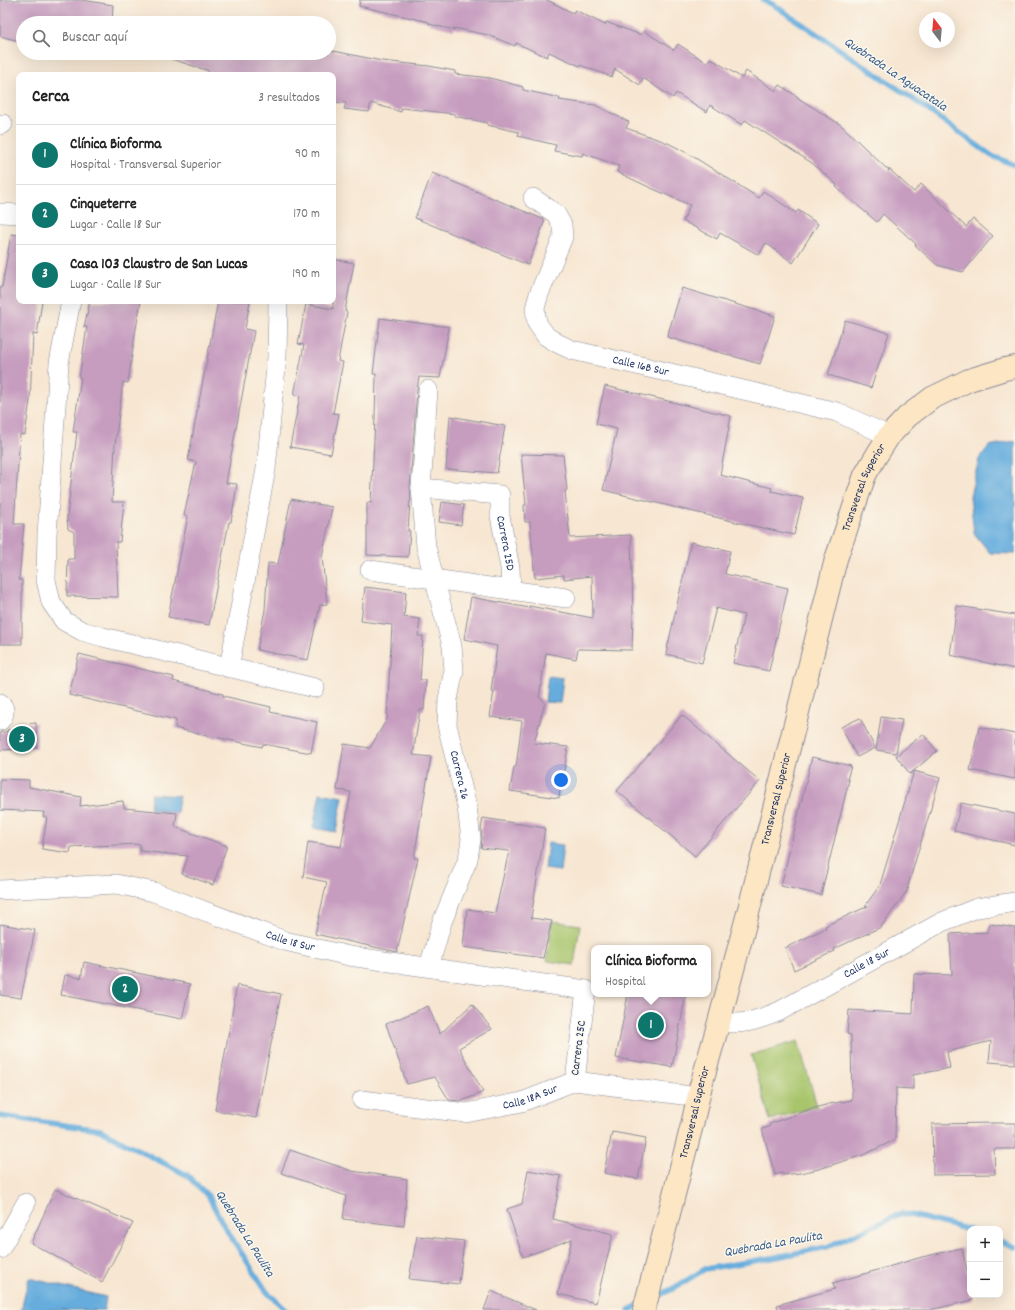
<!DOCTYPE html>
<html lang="es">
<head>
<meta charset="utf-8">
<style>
  :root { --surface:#fff; --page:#f6f6f6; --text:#222; --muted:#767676; --line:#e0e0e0; --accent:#0f766e }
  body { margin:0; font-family:Dekko,sans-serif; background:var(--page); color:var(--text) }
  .controls { position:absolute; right:12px; bottom:12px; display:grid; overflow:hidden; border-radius:8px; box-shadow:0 4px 16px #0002 }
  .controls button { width:36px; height:36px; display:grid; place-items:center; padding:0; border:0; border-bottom:1px solid var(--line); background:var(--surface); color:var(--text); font:20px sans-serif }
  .compass { position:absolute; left:919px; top:12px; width:36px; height:36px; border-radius:50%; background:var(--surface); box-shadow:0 4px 16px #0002; rotate:344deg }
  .you { position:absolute; left:561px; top:780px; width:14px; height:14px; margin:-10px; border:3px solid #fff; border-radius:50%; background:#1a73e8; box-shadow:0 0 0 6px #1a73e833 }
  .badge { display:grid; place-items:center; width:26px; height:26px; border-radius:50%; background:var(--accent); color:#fff; font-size:13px; font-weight:700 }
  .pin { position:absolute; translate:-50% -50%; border:2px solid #fff; box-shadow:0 1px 4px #0006 }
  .popup { position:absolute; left:591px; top:945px; width:120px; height:52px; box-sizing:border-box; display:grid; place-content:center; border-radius:8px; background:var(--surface); filter:drop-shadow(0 1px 3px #0005); font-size:13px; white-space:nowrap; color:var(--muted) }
  .popup b { font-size:15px; color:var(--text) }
  .popup::after { content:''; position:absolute; left:50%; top:100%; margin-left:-8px; border:8px solid transparent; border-top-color:var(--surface) }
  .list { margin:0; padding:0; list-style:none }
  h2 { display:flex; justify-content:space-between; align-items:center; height:52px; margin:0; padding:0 16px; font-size:17px }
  h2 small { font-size:13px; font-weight:400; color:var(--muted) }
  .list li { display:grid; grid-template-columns:26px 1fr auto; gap:12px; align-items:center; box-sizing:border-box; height:60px; padding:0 16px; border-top:1px solid var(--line) }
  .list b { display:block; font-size:15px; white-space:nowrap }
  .list p { margin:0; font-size:13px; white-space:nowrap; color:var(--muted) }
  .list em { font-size:13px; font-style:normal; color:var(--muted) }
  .icon { flex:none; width:22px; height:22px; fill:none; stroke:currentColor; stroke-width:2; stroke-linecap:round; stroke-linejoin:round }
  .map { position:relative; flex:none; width:1015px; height:1310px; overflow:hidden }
  .search { position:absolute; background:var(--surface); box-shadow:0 4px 16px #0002; left:16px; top:16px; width:320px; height:44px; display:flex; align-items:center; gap:10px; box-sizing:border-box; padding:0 14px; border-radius:22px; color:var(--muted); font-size:15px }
  .panel { position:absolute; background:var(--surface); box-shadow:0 4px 16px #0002; left:16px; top:72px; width:320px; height:232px; border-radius:8px }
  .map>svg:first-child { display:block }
  .green { fill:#a8c56c; stroke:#627a65 }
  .water { fill:#66addd; stroke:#406e9e }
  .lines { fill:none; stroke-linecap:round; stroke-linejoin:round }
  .stream { stroke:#66addd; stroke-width:5.5 }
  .building { fill:#c69cbf }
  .street-casing { stroke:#898a98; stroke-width:20 }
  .secondary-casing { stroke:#898a98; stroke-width:24 }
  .street { stroke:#fff; stroke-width:19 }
  .secondary { stroke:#fce6c4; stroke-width:22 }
  .labels { text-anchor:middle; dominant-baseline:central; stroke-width:3; stroke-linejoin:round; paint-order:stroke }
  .street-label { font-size:12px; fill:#1b2f5e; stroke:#fbf7ec }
  .water-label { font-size:13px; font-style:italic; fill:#355b8a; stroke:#fbf7ec }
</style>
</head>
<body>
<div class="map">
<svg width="1015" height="1310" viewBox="0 0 1015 1310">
  <rect width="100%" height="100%" fill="#fbf7ec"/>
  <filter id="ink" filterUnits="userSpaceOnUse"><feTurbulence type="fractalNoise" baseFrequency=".025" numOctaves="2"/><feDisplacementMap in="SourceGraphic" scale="8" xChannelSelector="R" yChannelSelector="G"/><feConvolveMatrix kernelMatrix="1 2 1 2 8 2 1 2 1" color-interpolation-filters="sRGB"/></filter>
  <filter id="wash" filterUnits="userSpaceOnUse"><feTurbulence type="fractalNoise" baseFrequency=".012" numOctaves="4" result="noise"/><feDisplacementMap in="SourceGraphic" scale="16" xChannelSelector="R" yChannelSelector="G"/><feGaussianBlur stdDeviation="0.9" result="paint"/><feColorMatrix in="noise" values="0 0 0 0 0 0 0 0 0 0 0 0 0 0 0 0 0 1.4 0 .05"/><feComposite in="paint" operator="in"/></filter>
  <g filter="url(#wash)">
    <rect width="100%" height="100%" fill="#f7e6d1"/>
    <!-- green -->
    <g class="green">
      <polygon points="552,921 580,925 574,965 547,961"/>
      <polygon points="798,1041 817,1106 770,1120 751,1055"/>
    </g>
    <!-- water -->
    <g class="water">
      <polygon points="1015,441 1015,554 990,553 974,533 970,496 979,459 989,446"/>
      <polygon points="548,676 563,678 560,703 545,702"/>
      <polygon points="320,793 343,797 336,832 313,828"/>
      <polygon points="151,794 179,796 177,813 150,809"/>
      <polygon points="548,843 563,845 560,871 545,869"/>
      <polygon points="29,1278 106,1297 104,1310 21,1310"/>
    </g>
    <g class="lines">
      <!-- stream -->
      <g class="stream">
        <polyline points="763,0 774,5 913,99 992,156 1015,165"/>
        <polyline points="0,1116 100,1130 187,1175 209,1197 224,1226 267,1292 286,1310"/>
        <polyline points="1000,1241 1015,1247"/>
        <polyline points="654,1298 674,1288 705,1269 771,1258 827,1247 902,1213 970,1230"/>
        <polyline points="629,1310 639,1305"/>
      </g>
    </g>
    <g id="blocks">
      <!-- building -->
      <g class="building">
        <polygon points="0,0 82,0 113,5 112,23 23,23 23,42 0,36"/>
        <polygon points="360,0 547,0 573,13 575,10 605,25 606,22 641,35 644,31 674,50 678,44 707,63 710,58 742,78 746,71 776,91 780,85 798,97 798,98 841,125 889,171 889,169 914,192 921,184 966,227 973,219 993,236 963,272 937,265 915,245 916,244 883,214 877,222 836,187 837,185 812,163 745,120 742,125 710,105 707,112 676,93 673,98 643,78 640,85 615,69 612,77 580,65 580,66 549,52 547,57 516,43 515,46 488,35 454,28 454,30 429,24 429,22 359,6"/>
        <polygon points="329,50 382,61 429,66 455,71 455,74 490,78 523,87 523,90 560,98 559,100 595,105 629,122 626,128 668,143 689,154 759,198 763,191 796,213 798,210 818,224 793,263 766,243 759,255 720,233 717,239 683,221 690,205 651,188 617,172 619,166 583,153 582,156 554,151 556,145 518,136 519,132 487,125 488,123 454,116 455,114 402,108 401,112 371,103 369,112 344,109 346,103 333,102 333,75 208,75 209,71 162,56 163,53 329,53"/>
        <polygon points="432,173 545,220 528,265 415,218"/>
        <polygon points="11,234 19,235 19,301 42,301 37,335 33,334 30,400 25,435 20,434 14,524 24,524 19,580 22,580 22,644 0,644 0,287 2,287"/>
        <polygon points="333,259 354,263 345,311 347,312 338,361 343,362 333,413 339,414 331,454 290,447 300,396 294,395 304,345 298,344 306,304 333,309"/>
        <polygon points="682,288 775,316 760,364 667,337"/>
        <polygon points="90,301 141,301 135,334 128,383 123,382 115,445 112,502 124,502 120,542 116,542 118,597 67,596 68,559 74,559 74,532 68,529 67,517 77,432 73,432 81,378 79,378 87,327 84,327"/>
        <polygon points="218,301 250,301 245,329 254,331 226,483 237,484 231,522 229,522 209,625 168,617 188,516 184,515 196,462 188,460"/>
        <polygon points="380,318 449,327 440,378 419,377 417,389 410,487 411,501 410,501 408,531 410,531 408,557 367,555 367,503 371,503 375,418 376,374 373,374"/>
        <polygon points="845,320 889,333 871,388 828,375"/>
        <polygon points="605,386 731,416 720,475 772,488 771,491 803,498 794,535 736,522 603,490 617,429 596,424"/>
        <polygon points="450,416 505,426 497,473 446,469"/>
        <polygon points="521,454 563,455 567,490 565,491 570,538 631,535 633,614 632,650 578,649 576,659 546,653 539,697 545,702 534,743 568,747 564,771 562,771 559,798 510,791 514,767 516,767 522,721 490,717 494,691 491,691 497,646 464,639 471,597 529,608 529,606 593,618 592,576 564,579 564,575 535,578 530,522 525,522 524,505 526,505"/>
        <polygon points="291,499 332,507 322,557 327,604 320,605 308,660 257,650 265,610 268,563 278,564"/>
        <polygon points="442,502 464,505 461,525 439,522"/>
        <polygon points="691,542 730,551 725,574 788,588 769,671 733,663 744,615 716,608 702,663 666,654"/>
        <polygon points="365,587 406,592 404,617 420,619 418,636 423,636 420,680 426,680 424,710 420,710 413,755 431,757 414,858 418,858 397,952 315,934 327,882 303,877 308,842 341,847 351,792 337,790 344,744 370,748 387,719 392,625 361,621"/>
        <polygon points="957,606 1015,615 1015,669 950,655"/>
        <polygon points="79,654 174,677 173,681 223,694 223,696 271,707 270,712 317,722 311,753 263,744 262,747 215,737 215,738 175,728 176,720 69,695"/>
        <polygon points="682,715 760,781 695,856 617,791"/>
        <polygon points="881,717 902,720 896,753 876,750"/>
        <polygon points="860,718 875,748 857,757 841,727"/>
        <polygon points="36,723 37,748 0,750 0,732 7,732 7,730 20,729 20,724"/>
        <polygon points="979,727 1015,734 1015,779 970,770"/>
        <polygon points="923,734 937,751 910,774 896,756"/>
        <polygon points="812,757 851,766 847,780 849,780 821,895 781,886"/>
        <polygon points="914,771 940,778 907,889 909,888 881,927 834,949 835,951 794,970 785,948 826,928 825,926 868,906 865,906 880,885"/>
        <polygon points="0,779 29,780 29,787 81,797 80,806 123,801 124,808 177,813 175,827 227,846 213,885 182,874 188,856 140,851 140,844 71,847 70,853 42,849 47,817 43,817 44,812 0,810"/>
        <polygon points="961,803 1015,814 1015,845 954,831"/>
        <polygon points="483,818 545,828 531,918 552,921 543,958 463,947 467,909 495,913 509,851 481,848 482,838 481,830"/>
        <polygon points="0,924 35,930 21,998 0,995"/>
        <polygon points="990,924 1015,928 1015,1064 989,1062 991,1041 947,1052 950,1068 913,1075 913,1089 896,1088 895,1140 863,1155 819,1169 800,1173 783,1175 782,1173 775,1175 762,1129 769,1127 770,1124 783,1119 811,1109 829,1104 852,1100 851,1035 847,1034 849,1010 913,1014 914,974 952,975 950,934 988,932"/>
        <polygon points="84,962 190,984 182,1019 61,995 65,975 81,978"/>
        <polygon points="237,985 281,994 256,1118 215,1110"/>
        <polygon points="628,994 686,994 672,1067 616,1058"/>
        <polygon points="472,1004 492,1029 459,1048 483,1092 462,1101 449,1100 435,1077 407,1084 386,1024 428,1006 440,1034"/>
        <polygon points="994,1123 1015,1123 1015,1149 994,1149 995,1174 933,1175 932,1124"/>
        <polygon points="612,1132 646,1138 638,1179 604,1173"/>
        <polygon points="290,1150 352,1171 407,1179 404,1226 343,1219 346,1196 281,1173"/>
        <polygon points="528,1170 561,1176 553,1219 613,1234 596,1303 558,1294 572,1239 523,1257 507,1209 522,1204"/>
        <polygon points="55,1189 133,1223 102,1282 31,1243"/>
        <polygon points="417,1236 464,1241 459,1284 409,1279"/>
        <polygon points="962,1248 970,1285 970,1295 972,1295 973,1300 930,1310 778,1310 777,1305 835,1289 833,1283 922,1257"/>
        <polygon points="491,1291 536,1310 484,1310"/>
      </g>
    </g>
  </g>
  <g filter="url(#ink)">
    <use href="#blocks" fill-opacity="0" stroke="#898a98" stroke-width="1"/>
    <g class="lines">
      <!-- street casing -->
      <g class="street-casing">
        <g id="street">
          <polyline points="0,125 3,124"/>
          <path id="s1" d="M 533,198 L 556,214 L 562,225 L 563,237 L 539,294 L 535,308 L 537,323 L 546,336 L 557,343 L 572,350 L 837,412 L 889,436"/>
          <polyline points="0,213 19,214"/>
          <polyline points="71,301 59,363 47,534 46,580 51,602 64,621 82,631 103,637 315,688"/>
          <path id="s2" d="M 428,390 L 421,488 L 426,547 L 452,646 L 454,670 L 448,699 L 447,725 L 467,807 L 471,839 L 468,859 L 442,922 L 429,967"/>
          <path id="s3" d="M 421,488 L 500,495 L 500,516 L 510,568 L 511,590"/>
          <polyline points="370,570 566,598"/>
          <polyline points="229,668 266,469 277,357 278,301"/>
          <path d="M 0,703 C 6,708 5,715 0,721"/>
          <path id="s4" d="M 0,890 L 116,884 L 154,892 L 285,941 L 349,956 L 586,990 L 575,1081"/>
          <path id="s5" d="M 719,1022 C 745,1025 755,1021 778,1012 L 942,922 L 977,908 L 1015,902"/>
          <path id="s6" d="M 362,1100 L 466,1113 L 522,1102 L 575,1081 L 698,1097"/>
          <polyline points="0,1249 26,1203"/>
        </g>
      </g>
      <!-- secondary casing -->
      <g class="secondary-casing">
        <g id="secondary">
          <path id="s7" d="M 644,1310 L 692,1125 L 701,1085 L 719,1022 L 749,909 L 836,559 L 865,475 L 878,453 L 889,436 L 908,416 L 932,398 L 969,380 L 1005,369 L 1015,367"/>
        </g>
      </g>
      <!-- street -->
      <use href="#street" class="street"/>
      <!-- secondary -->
      <use href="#secondary" class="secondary"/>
    </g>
  </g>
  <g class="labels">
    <!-- street labels -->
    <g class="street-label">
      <text stroke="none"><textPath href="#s1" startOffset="260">Calle 16B Sur</textPath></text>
      <text stroke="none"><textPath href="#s7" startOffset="852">Transversal Superior</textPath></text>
      <text stroke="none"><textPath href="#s3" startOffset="128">Carrera 25D</textPath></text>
      <text stroke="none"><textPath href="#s2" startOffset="391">Carrera 26</textPath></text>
      <text stroke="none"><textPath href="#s7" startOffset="528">Transversal Superior</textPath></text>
      <text stroke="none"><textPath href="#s4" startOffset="300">Calle 18 Sur</textPath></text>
      <text stroke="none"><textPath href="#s5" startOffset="162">Calle 18 Sur</textPath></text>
      <text transform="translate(579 1048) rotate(-83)">Carrera 25C</text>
      <text stroke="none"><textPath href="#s6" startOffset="171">Calle 18A Sur</textPath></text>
      <text stroke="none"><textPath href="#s7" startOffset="204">Transversal Superior</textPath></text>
    </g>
    <!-- water labels -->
    <g class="water-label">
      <text transform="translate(895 75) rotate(34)">Quebrada La Aguacatala</text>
      <text transform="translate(244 1234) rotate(58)">Quebrada La Paulita</text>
      <text transform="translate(773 1245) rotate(-10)">Quebrada La Paulita</text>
    </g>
  </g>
</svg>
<div class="controls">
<button>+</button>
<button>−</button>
</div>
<svg class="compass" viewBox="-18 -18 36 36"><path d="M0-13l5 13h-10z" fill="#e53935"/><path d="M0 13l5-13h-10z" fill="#767676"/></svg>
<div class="you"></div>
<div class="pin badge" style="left:651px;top:1025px">1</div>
<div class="popup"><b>Clínica Bioforma</b>Hospital</div>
<div class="pin badge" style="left:125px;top:989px">2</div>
<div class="pin badge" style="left:22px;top:739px">3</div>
<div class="search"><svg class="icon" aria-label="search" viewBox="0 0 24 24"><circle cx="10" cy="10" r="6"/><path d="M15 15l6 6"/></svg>Buscar aquí</div>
<section class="panel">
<h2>Cerca<small>3 resultados</small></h2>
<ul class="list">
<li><span class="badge">1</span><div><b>Clínica Bioforma</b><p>Hospital · Transversal Superior</p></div><em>90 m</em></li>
<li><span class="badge">2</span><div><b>Cinqueterre</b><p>Lugar · Calle 18 Sur</p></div><em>170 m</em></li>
<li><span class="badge">3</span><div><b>Casa 103 Claustro de San Lucas</b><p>Lugar · Calle 18 Sur</p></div><em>190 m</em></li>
</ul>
</section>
</div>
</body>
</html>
